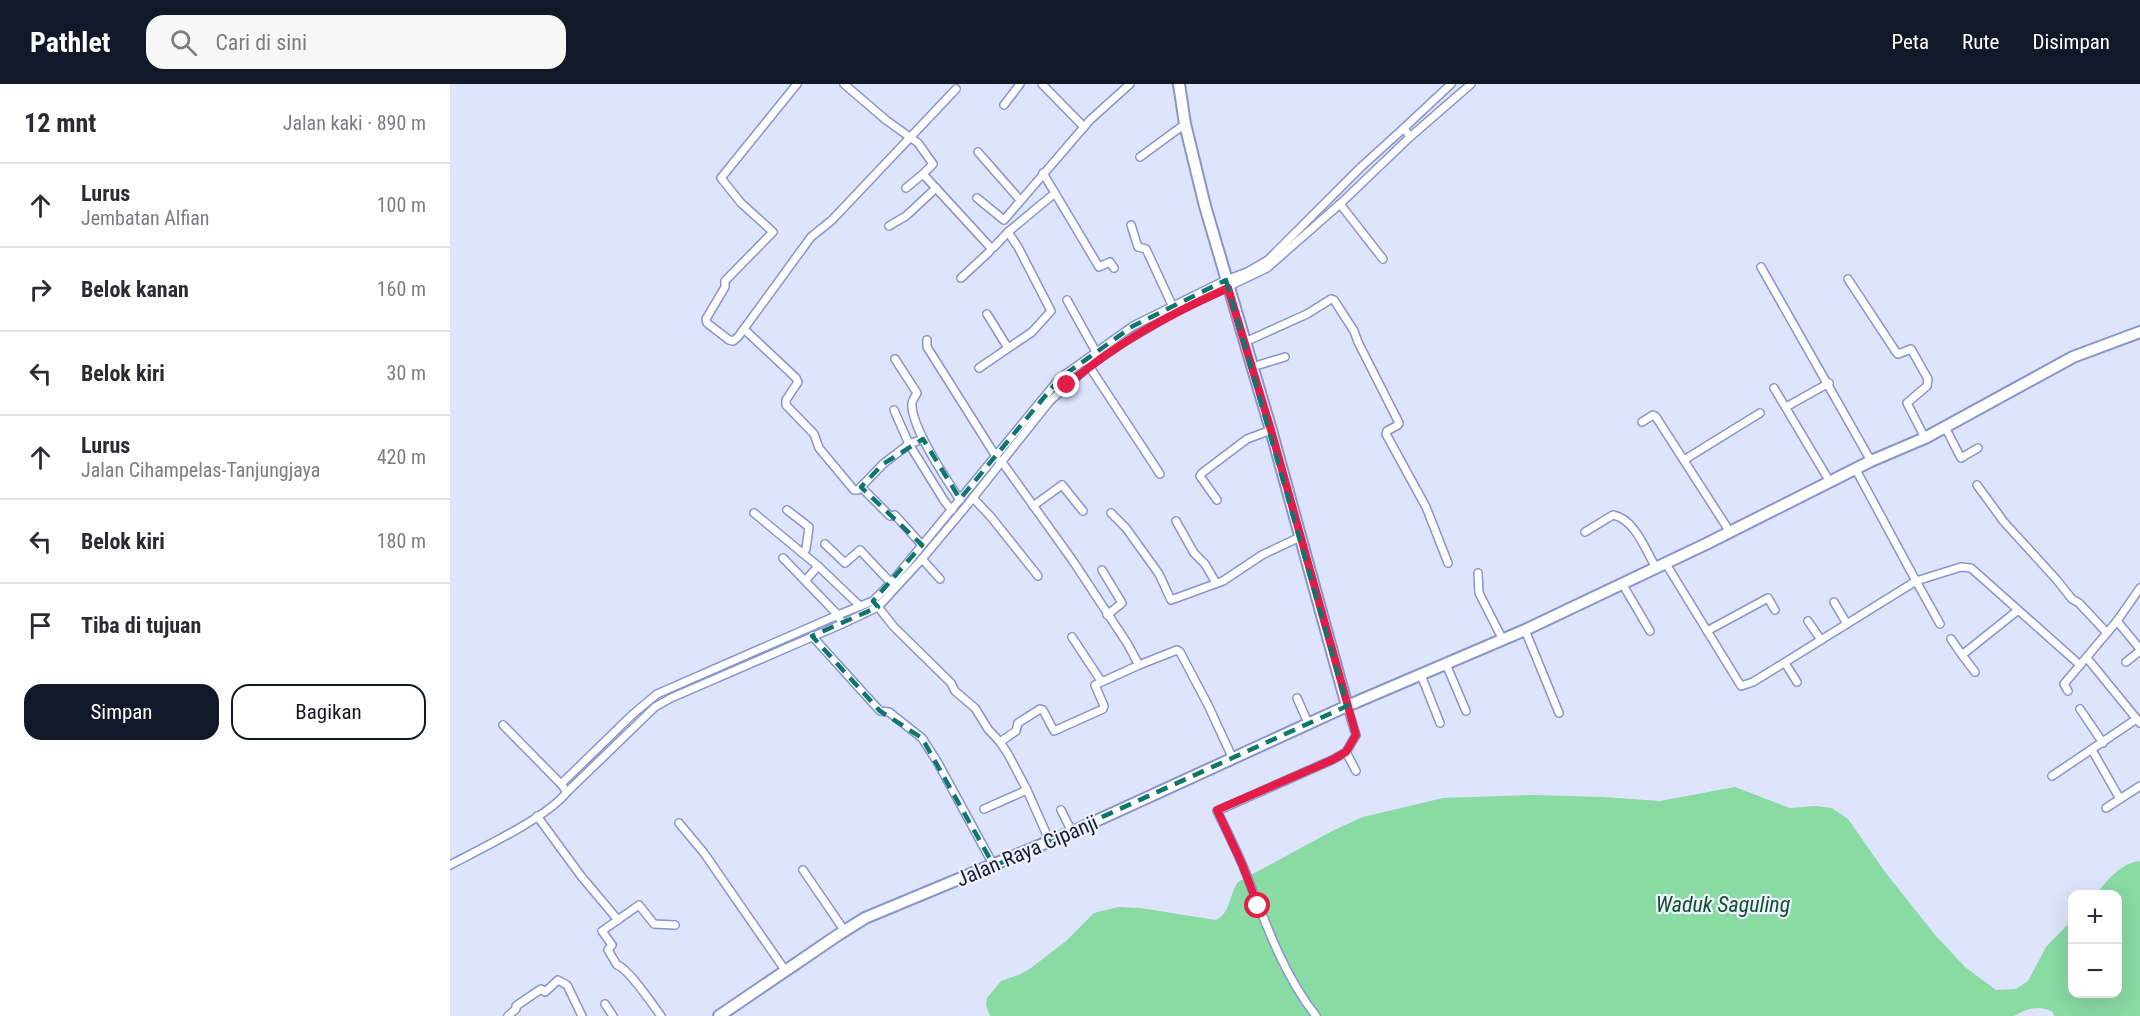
<!DOCTYPE html>
<html lang="id">
<head>
<meta charset="utf-8">
<style>
  :root { --surface:#fff; --page:#f7f7f7; --text:#2b2b33; --muted:#7c7c81; --line:#e1e1e2; --accent:#111827 }
  body { margin:0; font-family:"Roboto Condensed",sans-serif; background:var(--page); color:var(--text) }
  .controls { position:absolute; right:18px; bottom:18px; display:grid; overflow:hidden; border-radius:12px; box-shadow:0 6px 24px #0002 }
  .controls button { width:54px; height:54px; display:grid; place-items:center; padding:0; border:0; border-bottom:2px solid var(--line); background:var(--surface); color:var(--text); font:30px sans-serif }
  .stop { position:absolute; width:18px; height:18px; margin:-14px; border:4px solid #e11d48; border-radius:50%; background:#fff }
  .stop.end { background:#e11d48; border-color:#fff; box-shadow:0 2px 6px #0008 }
  .list { margin:0; padding:0; list-style:none }
  h2 { display:flex; justify-content:space-between; align-items:center; height:78px; margin:0; padding:0 24px; font-size:26px }
  h2 small { font-size:20px; font-weight:400; color:var(--muted) }
  .list li { display:grid; grid-template-columns:39px 1fr auto; gap:18px; align-items:center; box-sizing:border-box; height:84px; padding:0 24px; border-top:2px solid var(--line) }
  .list b { display:block; font-size:22px; white-space:nowrap }
  .list p { margin:0; font-size:20px; white-space:nowrap; color:var(--muted) }
  .list em { font-size:20px; font-style:normal; color:var(--muted) }
  .actions { display:flex; gap:12px; padding:18px 24px }
  .actions a { flex:1; padding:14px 0; border:2px solid var(--accent); border-radius:18px; text-align:center; font-size:21px; color:var(--accent) }
  .actions .main { background:var(--accent); color:#fff }
  .icon { flex:none; width:33px; height:33px; fill:none; stroke:currentColor; stroke-width:2; stroke-linecap:round; stroke-linejoin:round }
  .map { position:relative; flex:none; width:1690px; height:932px; overflow:hidden }
  header { display:flex; align-items:center; gap:36px; box-sizing:border-box; height:84px; padding:0 30px; background:var(--accent); color:#fff }
  header strong { font-size:28px }
  nav { display:flex; gap:33px; margin-inline-start:auto; font-size:21px }
  .search { width:420px; height:54px; background:var(--page); display:flex; align-items:center; gap:15px; box-sizing:border-box; padding:0 21px; border-radius:18px; color:var(--muted); font-size:22px }
  main { display:flex }
  aside { flex:1; background:var(--surface) }
  .map>svg:first-child { display:block }
  .water { fill:#89daa3 }
  .lines { fill:none; stroke-linecap:round; stroke-linejoin:round }
  .street-casing { stroke:#8895cd; stroke-width:10 }
  .secondary-casing { stroke:#8895cd; stroke-width:14 }
  .street { stroke:#fff; stroke-width:7 }
  .secondary { stroke:#fff; stroke-width:10 }
  .route { stroke:#e11d48; stroke-width:8 }
  .marked { fill:none; stroke:#0f766e; stroke-width:4.5; stroke-dasharray:12 8; stroke-linejoin:round }
  .labels { text-anchor:middle; dominant-baseline:central; stroke-width:4.5; stroke-linejoin:round; paint-order:stroke }
  .street-label { font-size:21px; fill:#191e33; stroke:#eef2fe }
  .water-label { font-size:22px; font-style:italic; fill:#124f2c; stroke:#eef2fe }
</style>
</head>
<body>
<header>
<strong>Pathlet</strong>
<div class="search"><svg class="icon" aria-label="search" viewBox="0 0 24 24"><circle cx="10" cy="10" r="6"/><path d="M15 15l6 6"/></svg>Cari di sini</div>
<nav><a>Peta</a><a>Rute</a><a>Disimpan</a></nav>
</header>
<main>
<aside>
<h2>12 mnt<small>Jalan kaki · 890 m</small></h2>
<ul class="list">
<li><svg class="icon" aria-label="ahead" viewBox="0 0 24 24"><path d="M12 20V5M6 11l6-6 6 6"/></svg><div><b>Lurus</b><p>Jembatan Alfian</p></div><em>100 m</em></li>
<li><svg class="icon" aria-label="right" viewBox="0 0 24 24"><path d="M7 20v-9h11M14 6l5 5-5 5"/></svg><div><b>Belok kanan</b></div><em>160 m</em></li>
<li><svg class="icon" aria-label="left" viewBox="0 0 24 24"><path d="M17 20v-9H6M10 6l-5 5 5 5"/></svg><div><b>Belok kiri</b></div><em>30 m</em></li>
<li><svg class="icon" aria-label="ahead" viewBox="0 0 24 24"><path d="M12 20V5M6 11l6-6 6 6"/></svg><div><b>Lurus</b><p>Jalan Cihampelas-Tanjungjaya</p></div><em>420 m</em></li>
<li><svg class="icon" aria-label="left" viewBox="0 0 24 24"><path d="M17 20v-9H6M10 6l-5 5 5 5"/></svg><div><b>Belok kiri</b></div><em>180 m</em></li>
<li><svg class="icon" aria-label="arrive" viewBox="0 0 24 24"><path d="M6 21V4h12l-3 4 3 4H6"/></svg><div><b>Tiba di tujuan</b></div></li>
</ul>
<div class="actions"><a class="main">Simpan</a><a>Bagikan</a></div>
</aside>
<div class="map">
<svg width="1690" height="932" viewBox="0 0 1690 932">
  <rect width="100%" height="100%" fill="#dde4fc"/>
  <!-- water -->
  <path class="water" d="M 1285,703 L 1340,724 L 1365,722 L 1382,724 L 1398,735 L 1435,788 L 1486,852 L 1515,883 L 1546,906 L 1566,905 L 1578,897 L 1596,863 L 1622,836 L 1622,910 L 1668,910 L 1668,810 L 1646,810 C 1658,796 1670,779 1690,777 L 1690,932 L 1604,932 L 1603,928 C 1589,920 1576,925 1564,932 L 540,932 L 536,921 L 537,914 L 551,897 L 571,890 L 581,884 L 616,857 L 644,829 L 668,823 L 690,824 L 766,836 C 781,829 779,810 788,798 L 884,746 L 913,733 L 993,714 L 1084,711 L 1153,713 L 1210,717 Z"/>
  <g class="lines">
    <!-- street casing -->
    <g class="street-casing">
      <g id="street">
        <polyline points="347,0 271,94 291,119 323,148 275,197 275,203 256,235 257,239 279,256 283,257 288,253 361,153 382,136 506,5"/>
        <polyline points="394,0 436,36 468,59 483,80 473,90 540,163 544,163 558,148 568,163 601,227 582,248 529,284"/>
        <polyline points="592,0 634,43"/>
        <polyline points="554,21 570,0"/>
        <polyline points="954,44 1001,0"/>
        <polyline points="528,68 570,116"/>
        <polyline points="690,73 735,40"/>
        <polyline points="593,89 649,183 660,178 664,184"/>
        <polyline points="456,104 473,90"/>
        <polyline points="527,114 554,136 640,36 680,0"/>
        <polyline points="890,120 933,175"/>
        <polyline points="681,141 688,163 696,165 722,221"/>
        <polyline points="439,142 456,132 486,104"/>
        <polyline points="558,148 605,109"/>
        <polyline points="1311,183 1421,377"/>
        <polyline points="511,194 539,168 542,164"/>
        <polyline points="1398,195 1446,268 1448,270 1461,265 1478,295 1477,302 1457,319 1475,354"/>
        <polyline points="617,216 646,268"/>
        <polyline points="537,230 558,264"/>
        <polyline points="294,245 346,294 348,298 336,316 336,321 364,350 369,364 404,406 408,406 433,380 459,360 495,418 502,426"/>
        <polyline points="477,256 477,263 547,374"/>
        <polyline points="795,258 857,230 881,215 884,216 904,247 908,258 949,339 948,341 937,347 936,350 976,423 998,479"/>
        <path d="M 445,275 L 467,309 C 465,313 461,317 462,322 C 463,346 496,395 510,416"/>
        <polyline points="639,282 710,390"/>
        <polyline points="802,283 835,273"/>
        <polyline points="1324,304 1380,398"/>
        <polyline points="1336,323 1379,299"/>
        <polyline points="444,326 459,360 473,355"/>
        <polyline points="1192,338 1203,331 1206,333 1280,448"/>
        <polyline points="1495,343 1511,374 1528,364"/>
        <polyline points="1234,376 1310,329"/>
        <polyline points="552,378 623,477 677,559 689,581"/>
        <polyline points="1405,384 1466,497 1511,483 1521,484 1630,581 1667,537 1690,504"/>
        <polyline points="1527,401 1554,438 1606,495 1622,515 1629,519 1657,549"/>
        <polyline points="411,403 440,432 445,431 472,461"/>
        <polyline points="523,414 541,433 588,492"/>
        <polyline points="767,416 750,392 752,389 797,355 821,346"/>
        <polyline points="583,422 612,401 633,427"/>
        <polyline points="337,426 359,443 356,465 352,469"/>
        <polyline points="304,429 368,482 410,522"/>
        <polyline points="661,429 676,444 709,490 721,516 773,497 812,471 850,453"/>
        <polyline points="726,437 744,469 755,480 766,499"/>
        <path d="M 1135,448 L 1163,431 C 1185,435 1196,467 1206,484"/>
        <polyline points="375,460 395,479 410,466 441,499"/>
        <polyline points="333,474 388,531 392,540"/>
        <polyline points="472,475 490,495"/>
        <polyline points="1216,480 1291,602 1303,598 1466,497 1490,540"/>
        <polyline points="652,486 672,519 657,531"/>
        <polyline points="1028,489 1029,509 1053,556"/>
        <polyline points="356,496 368,482"/>
        <polyline points="1173,501 1200,547"/>
        <polyline points="1384,518 1397,540"/>
        <polyline points="425,519 444,543 501,599 505,607 525,624 538,645 550,658 558,670 577,706 600,758"/>
        <polyline points="1358,537 1371,556"/>
        <polyline points="1667,537 1690,565"/>
        <polyline points="1075,546 1109,629"/>
        <polyline points="1257,547 1318,514 1325,526"/>
        <polyline points="362,552 430,627 439,628 472,654 488,679 544,782"/>
        <polyline points="622,553 651,597"/>
        <polyline points="1501,555 1512,571 1567,527"/>
        <polyline points="1512,571 1525,588"/>
        <polyline points="1637,574 1690,639"/>
        <polyline points="1676,578 1690,567"/>
        <polyline points="1335,579 1347,598"/>
        <polyline points="996,580 1016,627"/>
        <polyline points="971,591 990,639"/>
        <polyline points="1618,607 1614,600 1630,581"/>
        <polyline points="847,614 859,641"/>
        <polyline points="1630,625 1653,659"/>
        <polyline points="53,641 111,700"/>
        <polyline points="550,658 566,647 568,639 590,625 593,626 604,647 653,625 654,622 645,601 689,581 727,566 730,568 758,621 783,675"/>
        <polyline points="1642,666 1670,715"/>
        <polyline points="896,668 906,687"/>
        <polyline points="1602,692 1685,636"/>
        <polyline points="117,708 205,623 221,614 392,540 428,523 472,475 518,420 600,317 639,282 674,258 725,228 817,184 890,120 960,53"/>
        <polyline points="1656,724 1690,702"/>
        <polyline points="534,725 577,706"/>
        <polyline points="611,726 622,748"/>
        <polyline points="87,732 131,792 168,836"/>
        <polyline points="229,739 254,769 335,886"/>
        <path d="M 0,781 C 30,765 98,733 117,708 L 111,700 L 183,630 L 207,610 L 388,531 L 423,517 L 441,499 L 610,294 L 683,242 L 776,196 L 797,188 L 818,176 L 911,83 L 954,44 L 960,53 L 1021,0"/>
        <polyline points="353,786 394,846"/>
        <polyline points="155,920 163,932"/>
        <polyline points="58,932 66,925 66,922 91,905 95,908 108,896 117,901 132,932"/>
        <path d="M 211,932 C 203,921 178,884 167,881 L 158,866 L 162,861 L 152,847 L 189,821 L 204,840 L 225,841"/>
        <path d="M 866,932 C 831,887 814,834 793,782 C 785,763 776,745 767,727 L 882,676 L 896,668 L 906,651 L 897,622"/>
      </g>
    </g>
    <!-- secondary casing -->
    <g class="secondary-casing">
      <g id="secondary">
        <polyline points="729,0 735,40 755,122 821,346 897,622"/>
        <polyline points="269,932 388,851 415,834 622,748 897,622 1075,546 1256,460 1421,377 1475,354 1623,273 1690,248"/>
      </g>
    </g>
    <!-- street -->
    <use href="#street" class="street"/>
    <!-- secondary -->
    <use href="#secondary" class="secondary"/>
  </g>
  <g class="lines">
    <!-- route -->
    <path class="route" d="M 617,301 C 668,258 718,231 778,204 L 821,346 L 906,651 L 896,668 L 882,676 L 767,726 L 792,780 L 808,822"/>
  </g>
  <!-- marked area -->
  <path class="marked" d="M 776,196 L 897,622 L 544,782 L 472,654 L 430,627 L 362,552 L 428,523 L 423,517 L 472,461 L 411,403 L 433,380 L 473,355 L 510,415 L 610,294 L 683,242 Z"/>
  <g class="labels">
    <!-- street labels -->
    <g class="street-label">
      <text transform="translate(577 767) rotate(-23)">Jalan Raya Cipanji</text>
    </g>
    <!-- water labels -->
    <g class="water-label">
      <text x="1273" y="820">Waduk Saguling</text>
    </g>
  </g>
</svg>
<div class="controls">
<button>+</button>
<button>−</button>
</div>
<div class="stop" style="left:808px;top:822px"></div>
<div class="stop end" style="left:617px;top:301px"></div>
</div>
</main>
</body>
</html>
